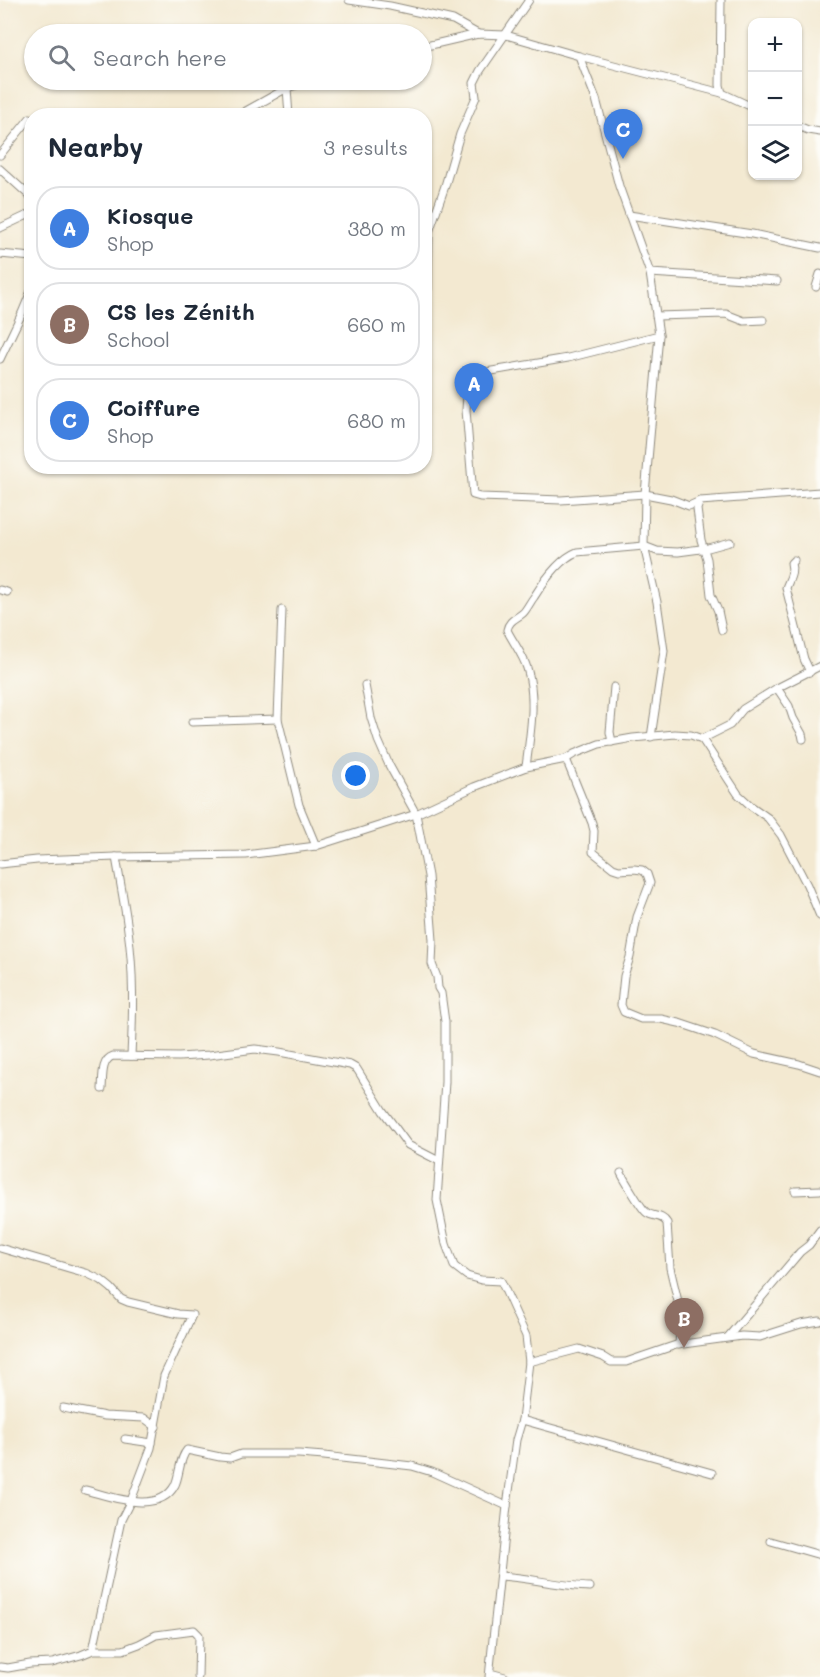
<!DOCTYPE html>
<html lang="en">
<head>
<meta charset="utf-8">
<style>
  :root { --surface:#fff; --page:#f6f6f7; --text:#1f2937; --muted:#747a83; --line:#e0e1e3; --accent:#d1495b }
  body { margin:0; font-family:Mali,sans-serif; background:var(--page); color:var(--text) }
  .controls { position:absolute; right:18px; top:18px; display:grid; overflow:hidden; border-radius:12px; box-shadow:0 2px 4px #0004 }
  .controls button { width:54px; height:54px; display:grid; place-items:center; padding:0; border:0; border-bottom:2px solid var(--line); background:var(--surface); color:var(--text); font:30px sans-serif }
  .you { position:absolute; left:356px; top:776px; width:21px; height:21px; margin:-15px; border:4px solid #fff; border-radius:50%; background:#1a73e8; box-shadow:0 0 0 9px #1a73e833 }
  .badge { display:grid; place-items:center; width:39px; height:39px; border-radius:50%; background:var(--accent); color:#fff; font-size:20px; font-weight:700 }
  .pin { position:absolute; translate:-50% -50px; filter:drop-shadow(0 2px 3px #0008) }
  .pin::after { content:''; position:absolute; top:32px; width:21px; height:18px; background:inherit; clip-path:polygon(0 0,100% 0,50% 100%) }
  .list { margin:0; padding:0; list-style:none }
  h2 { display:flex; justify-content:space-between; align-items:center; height:78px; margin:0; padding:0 24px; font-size:26px }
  h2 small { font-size:20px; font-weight:400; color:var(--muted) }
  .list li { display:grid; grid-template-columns:39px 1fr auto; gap:18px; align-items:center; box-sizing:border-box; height:84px; margin:0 12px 12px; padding:0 12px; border:2px solid var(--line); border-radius:24px }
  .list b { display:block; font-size:22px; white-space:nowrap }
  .list p { margin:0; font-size:20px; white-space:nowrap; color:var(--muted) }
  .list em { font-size:20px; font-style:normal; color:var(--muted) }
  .icon { flex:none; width:33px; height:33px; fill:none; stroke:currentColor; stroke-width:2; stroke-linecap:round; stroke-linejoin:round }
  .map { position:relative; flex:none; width:820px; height:1677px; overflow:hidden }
  .search { position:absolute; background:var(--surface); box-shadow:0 2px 4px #0004; left:24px; top:24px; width:408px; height:66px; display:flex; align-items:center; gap:15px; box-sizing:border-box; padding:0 21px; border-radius:33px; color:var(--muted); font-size:22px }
  .panel { position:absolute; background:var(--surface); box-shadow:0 2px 4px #0004; left:24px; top:108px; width:408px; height:366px; border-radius:24px }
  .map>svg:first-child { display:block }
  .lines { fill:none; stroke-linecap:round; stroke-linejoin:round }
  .street-casing { stroke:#8f8a7e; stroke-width:9 }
  .street { stroke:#fff; stroke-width:7 }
</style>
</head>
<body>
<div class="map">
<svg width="820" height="1677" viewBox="0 0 820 1677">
  <rect width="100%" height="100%" fill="#fdfcf7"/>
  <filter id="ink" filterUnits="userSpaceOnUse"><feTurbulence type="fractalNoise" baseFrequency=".0167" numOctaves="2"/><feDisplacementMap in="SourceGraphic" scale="12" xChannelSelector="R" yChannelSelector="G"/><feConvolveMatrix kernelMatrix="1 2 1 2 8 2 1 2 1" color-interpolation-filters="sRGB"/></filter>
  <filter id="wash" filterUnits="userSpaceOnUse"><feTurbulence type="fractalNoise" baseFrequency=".008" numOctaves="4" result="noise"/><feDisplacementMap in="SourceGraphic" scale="24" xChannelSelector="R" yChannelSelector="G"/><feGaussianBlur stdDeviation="1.35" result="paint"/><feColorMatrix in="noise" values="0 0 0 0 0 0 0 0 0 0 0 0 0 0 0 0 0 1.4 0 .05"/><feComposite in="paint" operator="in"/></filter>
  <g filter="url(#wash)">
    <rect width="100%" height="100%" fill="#f3e9d1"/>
  </g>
  <g filter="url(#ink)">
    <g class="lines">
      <!-- street casing -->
      <g class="street-casing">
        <g id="street">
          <polyline points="349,0 390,6 453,20 478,34"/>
          <polyline points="721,0 720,85 722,93"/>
          <polyline points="422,47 478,34 506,35 579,56 596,99 619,186 650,273 659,335 645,494 644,546 657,602 664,651 651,737"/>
          <polyline points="579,56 722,93 752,107"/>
          <polyline points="287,88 289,116"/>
          <polyline points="237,116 287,88 312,80"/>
          <polyline points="798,126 808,130 820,132"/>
          <polyline points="0,155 30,118"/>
          <polyline points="0,169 32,198"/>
          <polyline points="629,215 752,234 820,248"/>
          <polyline points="0,228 32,213"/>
          <polyline points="0,254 32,257"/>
          <polyline points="650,273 777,281"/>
          <polyline points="816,287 820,274"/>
          <polyline points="428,289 429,232 445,186 460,134 476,97 474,83 480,71 529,0"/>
          <polyline points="656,316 726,314 744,321 763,320"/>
          <polyline points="659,335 568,358 480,373 468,381 466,410 473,495 480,497 561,500 645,494 671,499 689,506 700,501 820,492"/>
          <polyline points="0,359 22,313 32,289"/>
          <polyline points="309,466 316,467"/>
          <polyline points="700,501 697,509 701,540 707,559 711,595 718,611 722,630"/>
          <path d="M 794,560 L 791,563 C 794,574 789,579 786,588 L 804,659 L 810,672"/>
          <polyline points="0,590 7,592"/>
          <polyline points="282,610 278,719 299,805 316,846"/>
          <polyline points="365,685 371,718 378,740 389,765 416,814 428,876 433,940 432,964 437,977 438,988 441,993 445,1022 445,1082 437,1200 446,1244 454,1266 467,1276 481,1280 501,1281 526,1336 529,1362 522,1420 516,1440 507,1506 489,1677"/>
          <polyline points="777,688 789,706 793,718 802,734 803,739"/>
          <polyline points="192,722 278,719"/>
          <polyline points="702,739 738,794 751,806 768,818 781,835 807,885 820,916"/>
          <polyline points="612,742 610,732 614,687"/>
          <polyline points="566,759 592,823 594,831 593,852 613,868 619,870 634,869 642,870 647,874 650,883 637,917 630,957 624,976 621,1005 624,1012 641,1019 661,1019 679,1023 715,1035 754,1054 799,1064 820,1071"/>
          <path d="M 526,767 C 530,734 537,699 527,668 C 523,655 513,642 507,630 C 509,620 516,619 523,613 C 527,609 530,602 534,597 C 544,581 559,559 577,552 L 644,546 L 657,551 L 678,552 L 708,548 L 730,542"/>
          <path d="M 116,857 C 120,881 125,906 128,930 C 134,972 133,1014 131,1056"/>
          <polyline points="0,864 37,860 116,857 246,855 316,846 416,814 474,787 526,767 566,759 574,754 599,744 633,738 675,734 691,735 702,739 730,725 743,709 777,688 820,666"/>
          <path d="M 102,1089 C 103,1077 101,1060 113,1056 L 179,1057 L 209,1055 L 255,1049 L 279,1052 L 350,1065 L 357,1069 L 383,1111 L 408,1145 L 439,1161"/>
          <path d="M 621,1173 C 624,1179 641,1208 646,1212 C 653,1218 662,1214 667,1223 L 670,1268 L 681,1314 L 679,1345"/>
          <polyline points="795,1191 820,1190"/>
          <polyline points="0,1248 86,1273 101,1280 111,1288 121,1299 128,1302 178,1314 192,1315 164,1376 151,1448 132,1498 121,1520 93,1650"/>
          <polyline points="728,1337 800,1252 809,1245 820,1230"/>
          <polyline points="529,1362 579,1349 603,1357 611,1362 626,1362 676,1345 742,1336 760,1337 801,1324 820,1321"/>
          <polyline points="63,1408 105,1416 144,1418 156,1427"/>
          <polyline points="522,1420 712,1473"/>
          <polyline points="125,1439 152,1443"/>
          <path d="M 85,1490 C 110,1496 159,1516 175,1485 C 180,1474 179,1459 187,1450 L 220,1457 L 230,1458 L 241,1454 L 299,1454 L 324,1456 L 412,1466 L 432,1472 L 507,1506"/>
          <polyline points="771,1541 820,1555"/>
          <path d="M 500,1576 C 530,1578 560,1586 590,1587"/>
          <polyline points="0,1667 8,1668 30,1664 52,1663 81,1655 93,1650 123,1650 139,1644 156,1635 194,1630 199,1635 198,1677"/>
          <polyline points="490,1673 505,1677"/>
        </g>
      </g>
      <!-- street -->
      <use href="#street" class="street"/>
    </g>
  </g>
</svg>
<div class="controls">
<button>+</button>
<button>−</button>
<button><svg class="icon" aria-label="layers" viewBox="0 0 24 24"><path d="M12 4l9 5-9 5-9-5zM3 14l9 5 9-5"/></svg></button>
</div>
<div class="you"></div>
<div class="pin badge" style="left:474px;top:413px;background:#3f7fe0">A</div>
<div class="pin badge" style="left:684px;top:1348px;background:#8d6e63">B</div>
<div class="pin badge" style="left:623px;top:159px;background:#3f7fe0">C</div>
<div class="search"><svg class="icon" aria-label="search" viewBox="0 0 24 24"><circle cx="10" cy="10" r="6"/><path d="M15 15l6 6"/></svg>Search here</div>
<section class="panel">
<h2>Nearby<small>3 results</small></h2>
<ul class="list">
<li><span class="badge" style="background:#3f7fe0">A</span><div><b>Kiosque</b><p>Shop</p></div><em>380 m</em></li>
<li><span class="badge" style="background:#8d6e63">B</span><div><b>CS les Zénith</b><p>School</p></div><em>660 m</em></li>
<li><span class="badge" style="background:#3f7fe0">C</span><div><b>Coiffure</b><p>Shop</p></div><em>680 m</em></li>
</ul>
</section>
</div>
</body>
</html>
